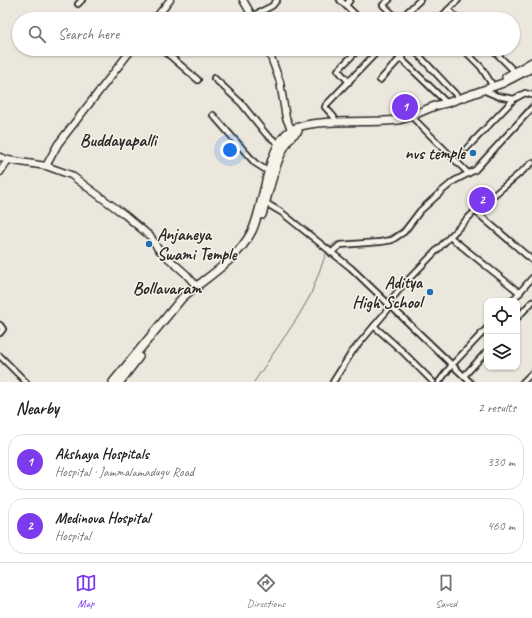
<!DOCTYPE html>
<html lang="en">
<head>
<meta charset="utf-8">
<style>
  :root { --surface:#fff; --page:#f6f6f6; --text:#222; --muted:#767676; --line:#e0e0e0; --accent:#7c3aed }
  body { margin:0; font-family:Caveat,sans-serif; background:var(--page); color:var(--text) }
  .controls { position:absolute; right:12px; bottom:12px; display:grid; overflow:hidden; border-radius:8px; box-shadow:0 1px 3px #0004 }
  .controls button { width:36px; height:36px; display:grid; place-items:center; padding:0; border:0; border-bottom:1px solid var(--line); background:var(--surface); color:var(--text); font:20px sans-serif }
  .you { position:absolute; left:230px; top:150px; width:14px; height:14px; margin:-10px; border:3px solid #fff; border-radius:50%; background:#1a73e8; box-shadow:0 0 0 6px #1a73e833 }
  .badge { display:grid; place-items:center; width:26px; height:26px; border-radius:50%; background:var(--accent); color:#fff; font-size:13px; font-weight:700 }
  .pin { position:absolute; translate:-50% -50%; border:2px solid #fff; box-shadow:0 1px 4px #0006 }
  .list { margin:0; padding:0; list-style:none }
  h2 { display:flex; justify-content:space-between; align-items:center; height:52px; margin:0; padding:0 16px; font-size:17px }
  h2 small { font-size:13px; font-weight:400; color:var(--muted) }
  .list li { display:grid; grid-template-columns:26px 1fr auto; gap:12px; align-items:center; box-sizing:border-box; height:56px; margin:0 8px 8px; padding:0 8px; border:1px solid var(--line); border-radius:16px }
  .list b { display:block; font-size:15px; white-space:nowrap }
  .list p { margin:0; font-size:13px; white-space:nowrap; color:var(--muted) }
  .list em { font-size:13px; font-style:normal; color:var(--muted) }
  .icon { flex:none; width:22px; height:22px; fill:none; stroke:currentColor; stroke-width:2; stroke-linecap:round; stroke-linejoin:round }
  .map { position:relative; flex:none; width:532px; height:382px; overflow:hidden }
  .search { position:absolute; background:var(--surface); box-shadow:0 1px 3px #0004; left:12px; right:12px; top:12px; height:44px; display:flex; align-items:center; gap:10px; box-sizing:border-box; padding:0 14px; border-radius:22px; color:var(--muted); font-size:15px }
  .sheet { height:180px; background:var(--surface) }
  nav { display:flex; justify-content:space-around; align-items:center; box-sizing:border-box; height:56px; border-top:1px solid var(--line); background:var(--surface); font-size:11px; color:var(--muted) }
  nav a { display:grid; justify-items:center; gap:2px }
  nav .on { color:var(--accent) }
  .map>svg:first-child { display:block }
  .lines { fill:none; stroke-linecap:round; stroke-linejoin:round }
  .stream { stroke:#72716c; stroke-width:1 }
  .street-casing { stroke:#2b2b2b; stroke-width:8 }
  .secondary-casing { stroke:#2b2b2b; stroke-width:9 }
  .primary-casing { stroke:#2b2b2b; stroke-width:10 }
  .street { stroke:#f7f3e8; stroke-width:4.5 }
  .secondary { stroke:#f7f3e8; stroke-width:6 }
  .primary { stroke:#f7f3e8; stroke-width:7 }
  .poi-dot { fill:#1f6fb2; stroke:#f7f3e8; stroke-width:1.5 }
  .labels { text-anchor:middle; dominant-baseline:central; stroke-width:3; stroke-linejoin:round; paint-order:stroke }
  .poi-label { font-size:17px; font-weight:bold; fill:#2b2b2b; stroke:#f7f3e8; text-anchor:end }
  .neighbourhood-label { font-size:18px; font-weight:bold; fill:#2b2b2b; stroke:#f7f3e8 }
</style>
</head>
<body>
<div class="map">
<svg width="532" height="382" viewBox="0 0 532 382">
  <rect width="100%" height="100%" fill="#ebe7dd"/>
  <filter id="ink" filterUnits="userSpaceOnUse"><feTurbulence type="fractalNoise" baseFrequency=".025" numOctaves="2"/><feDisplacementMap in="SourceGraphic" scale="8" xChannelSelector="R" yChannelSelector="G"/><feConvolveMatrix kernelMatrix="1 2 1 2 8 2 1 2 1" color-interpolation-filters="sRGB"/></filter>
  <g filter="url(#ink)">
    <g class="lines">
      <!-- stream -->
      <g class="stream">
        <polyline points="501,139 532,101"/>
        <polyline points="472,169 483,159"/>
        <polyline points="427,201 441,188 457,177"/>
        <path d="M 368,241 C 387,239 398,234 410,220"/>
        <polyline points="329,248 336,242 363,241"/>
        <polyline points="254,382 296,320 310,296 327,251"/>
      </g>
      <!-- street casing -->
      <g class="street-casing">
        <g id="street">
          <polyline points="340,0 360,19"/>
          <polyline points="389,0 383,5 398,19"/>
          <polyline points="78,4 82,0"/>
          <polyline points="346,5 350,0"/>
          <polyline points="448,10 459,19"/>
          <polyline points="252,16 272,6 277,0"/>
          <polyline points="400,19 420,0"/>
          <polyline points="439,19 458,0"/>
          <polyline points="162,49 198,80"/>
          <polyline points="391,49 447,103"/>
          <polyline points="413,49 460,99"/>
          <polyline points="463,49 481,67 493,86"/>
          <polyline points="492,49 516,73"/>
          <polyline points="214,78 241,103 266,134 279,144"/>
          <polyline points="380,80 409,49"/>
          <polyline points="349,82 338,70 359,49"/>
          <polyline points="483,90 497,96 514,99"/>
          <polyline points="213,115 255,163 269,172"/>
          <polyline points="414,119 468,173"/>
          <polyline points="336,122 334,117 325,107 326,105 375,54 372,50 373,49"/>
          <polyline points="466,149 514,99 525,93 532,95"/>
          <polyline points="264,202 281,212 351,268 470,382"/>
          <polyline points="475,211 532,260"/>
          <polyline points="450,237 520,293"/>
          <polyline points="331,253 340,245 380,242 392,240 404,232 420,211 442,191 454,181 475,170 532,108"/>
          <polyline points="512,301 532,278"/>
          <polyline points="388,304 402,286 475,211 532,163"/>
          <polyline points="517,318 532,302"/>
          <polyline points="0,325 3,329 0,333"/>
          <polyline points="374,326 402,351 433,382"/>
          <polyline points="0,356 26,382"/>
          <polyline points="464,376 487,351"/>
          <polyline points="333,382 352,352 391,306"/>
          <polyline points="439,382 451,366 487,328"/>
          <polyline points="523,382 532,373"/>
        </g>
      </g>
      <!-- secondary casing -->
      <g class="secondary-casing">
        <g id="secondary">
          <polyline points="243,0 254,19"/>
          <polyline points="155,19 170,0"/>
          <polyline points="268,49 280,82 286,118 293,133"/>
          <polyline points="0,157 8,160 46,166 71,175 125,215 151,237 158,249 186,274 198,288"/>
          <polyline points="46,166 58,144 132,49"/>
          <polyline points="0,172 8,160"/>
        </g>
      </g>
      <!-- primary casing -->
      <g class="primary-casing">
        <g id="primary">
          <polyline points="506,77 532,62"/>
          <path d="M 262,215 C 269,193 278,143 298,131"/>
          <path d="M 113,382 L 182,298 C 206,277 237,261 252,231 C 264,206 266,154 286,134 C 303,116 371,124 398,120 C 415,117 430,105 447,103 L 503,83 L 532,68"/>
          <polyline points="120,382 139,357"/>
        </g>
      </g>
      <!-- street -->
      <use href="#street" class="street"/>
      <!-- secondary -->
      <use href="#secondary" class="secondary"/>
      <!-- primary -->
      <use href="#primary" class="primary"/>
    </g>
  </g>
  <!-- markers -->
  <g class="poi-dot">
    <circle cx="473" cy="153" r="4"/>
    <circle cx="149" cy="244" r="4"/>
    <circle cx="430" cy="292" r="4"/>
  </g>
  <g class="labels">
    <!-- poi labels -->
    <g class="poi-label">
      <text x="465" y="153">nvs temple</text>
      <text x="157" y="234" text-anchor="start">Anjaneya<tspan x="157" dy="20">Swami Temple</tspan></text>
      <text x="422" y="282">Aditya<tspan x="422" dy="20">High School</tspan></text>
    </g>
    <!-- neighbourhood labels -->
    <g class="neighbourhood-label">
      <text x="118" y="140">Buddayapalli</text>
      <text x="167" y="288">Bollavaram</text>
    </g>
  </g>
</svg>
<div class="controls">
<button><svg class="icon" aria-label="locate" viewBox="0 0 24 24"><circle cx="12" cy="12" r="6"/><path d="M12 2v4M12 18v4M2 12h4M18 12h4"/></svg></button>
<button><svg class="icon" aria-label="layers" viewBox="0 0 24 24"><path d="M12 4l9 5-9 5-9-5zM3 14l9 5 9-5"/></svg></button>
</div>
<div class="you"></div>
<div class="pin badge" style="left:405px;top:107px">1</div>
<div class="pin badge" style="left:482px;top:200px">2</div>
<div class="search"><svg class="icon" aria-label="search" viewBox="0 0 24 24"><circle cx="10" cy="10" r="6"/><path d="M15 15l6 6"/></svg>Search here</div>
</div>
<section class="sheet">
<h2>Nearby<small>2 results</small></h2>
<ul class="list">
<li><span class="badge">1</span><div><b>Akshaya Hospitals</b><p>Hospital · Jammalamadugu Road</p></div><em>330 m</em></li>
<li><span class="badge">2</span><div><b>Medinova Hospital</b><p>Hospital</p></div><em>460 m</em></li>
</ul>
</section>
<nav>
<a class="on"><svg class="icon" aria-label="map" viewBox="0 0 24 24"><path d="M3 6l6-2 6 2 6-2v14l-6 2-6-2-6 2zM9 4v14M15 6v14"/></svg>Map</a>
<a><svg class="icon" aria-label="directions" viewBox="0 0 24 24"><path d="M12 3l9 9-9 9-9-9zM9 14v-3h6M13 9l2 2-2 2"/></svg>Directions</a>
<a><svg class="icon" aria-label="saved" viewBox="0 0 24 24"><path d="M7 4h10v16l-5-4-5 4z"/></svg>Saved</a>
</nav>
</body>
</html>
